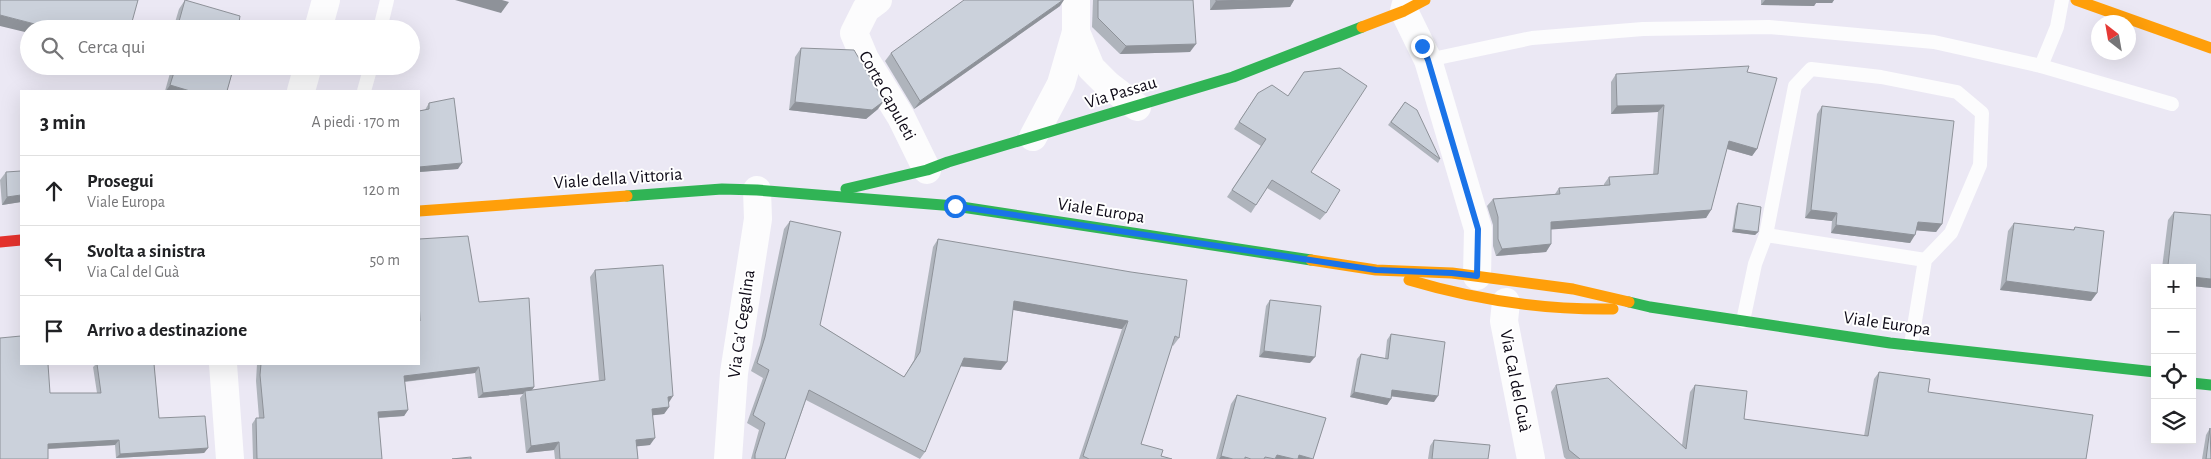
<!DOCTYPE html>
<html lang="it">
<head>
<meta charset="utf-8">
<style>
  :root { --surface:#fff; --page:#f6f6f6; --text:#202124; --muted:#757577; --line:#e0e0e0 }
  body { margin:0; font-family:"Alegreya Sans",sans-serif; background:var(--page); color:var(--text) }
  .controls { position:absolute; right:15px; bottom:15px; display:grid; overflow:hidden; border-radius:0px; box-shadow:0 5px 20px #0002 }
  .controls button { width:45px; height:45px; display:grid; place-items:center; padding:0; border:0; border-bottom:1px solid var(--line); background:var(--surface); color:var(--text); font:25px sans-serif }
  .compass { position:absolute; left:2091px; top:15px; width:45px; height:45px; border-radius:50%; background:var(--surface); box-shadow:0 5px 20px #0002; rotate:329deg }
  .stop { position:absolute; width:15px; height:15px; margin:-11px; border:4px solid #1a73e8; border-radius:50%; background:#fff }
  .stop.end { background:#1a73e8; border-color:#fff; box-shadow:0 1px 5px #0008 }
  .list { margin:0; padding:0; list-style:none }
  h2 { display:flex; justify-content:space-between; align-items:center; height:65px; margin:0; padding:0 20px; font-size:21px }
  h2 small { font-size:16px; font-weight:400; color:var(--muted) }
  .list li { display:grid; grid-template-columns:32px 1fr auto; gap:15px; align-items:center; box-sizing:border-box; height:70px; padding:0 20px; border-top:1px solid var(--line) }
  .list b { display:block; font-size:19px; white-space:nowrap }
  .list p { margin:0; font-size:16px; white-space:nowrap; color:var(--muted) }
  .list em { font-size:16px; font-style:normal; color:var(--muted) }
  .icon { flex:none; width:28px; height:28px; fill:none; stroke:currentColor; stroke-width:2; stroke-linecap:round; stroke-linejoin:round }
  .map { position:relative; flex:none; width:2211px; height:459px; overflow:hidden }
  .search { position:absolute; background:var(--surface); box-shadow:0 5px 20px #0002; left:20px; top:20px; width:400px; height:55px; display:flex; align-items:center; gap:12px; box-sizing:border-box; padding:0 18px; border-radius:28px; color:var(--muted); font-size:19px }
  .panel { position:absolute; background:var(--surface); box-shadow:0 5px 20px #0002; left:20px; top:90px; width:400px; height:275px; border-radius:0px }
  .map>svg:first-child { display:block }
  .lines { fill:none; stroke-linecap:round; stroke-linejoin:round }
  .lane { stroke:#fcfcfd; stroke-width:14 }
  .street { stroke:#fcfcfd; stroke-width:28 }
  .fast { stroke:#30b455; stroke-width:11 }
  .slow { stroke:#ff9f0a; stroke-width:11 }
  .jam { stroke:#e5322d; stroke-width:11 }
  .wall { fill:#afb4bc }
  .shaded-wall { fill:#8e9299 }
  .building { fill:#cbd1db; stroke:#8e9299 }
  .route { stroke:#1a73e8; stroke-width:6 }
  .labels { text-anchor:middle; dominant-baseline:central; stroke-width:4; stroke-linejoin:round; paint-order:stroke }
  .street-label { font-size:18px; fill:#0d0916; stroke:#fff }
</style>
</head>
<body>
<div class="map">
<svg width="2211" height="459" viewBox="0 0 2211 459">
  <rect width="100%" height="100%" fill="#ebe8f4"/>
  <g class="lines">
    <!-- lane -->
    <g class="lane">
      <polyline points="380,29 387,0"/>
      <polyline points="1428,60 1532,38 1643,29 1769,27 1934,42 2041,66 2057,27 2062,0"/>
      <polyline points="2041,66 2172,104"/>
      <polyline points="364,91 371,66"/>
      <polyline points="1766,235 1925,260"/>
      <polyline points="1743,321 1755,264 1766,235 1795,86 1811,69 1881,77 1957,92 1982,113 1980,165 1951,233 1925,260 1911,345"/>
    </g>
    <!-- street -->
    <g class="street">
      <polyline points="878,0 866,9 854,33 865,59 901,117 927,170"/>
      <polyline points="1407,0 1404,11 1428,60 1478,229 1477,276"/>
      <polyline points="318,29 326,0"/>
      <polyline points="1076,32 1091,68 1107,84 1137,107"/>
      <polyline points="301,91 308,66"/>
      <polyline points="1033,137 1061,84 1076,32 1076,0"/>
      <polyline points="1506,302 1504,321 1531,459"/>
      <polyline points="223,364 230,459"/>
      <polyline points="728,459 734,373 758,219 757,190"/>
    </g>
    <!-- fast -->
    <g class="fast">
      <polyline points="846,189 927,170 948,162 1233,77 1362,27"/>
      <polyline points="627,196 722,189 757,190 955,206 1311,260"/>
      <polyline points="1629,302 1650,307 1890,343 2155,372"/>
      <polyline points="2192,383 2211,385"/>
    </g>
    <!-- slow -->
    <g class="slow">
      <polyline points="2076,0 2211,48"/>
      <polyline points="1362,27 1404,11 1425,0"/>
      <polyline points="419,211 627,196"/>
      <polyline points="1311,260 1376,270 1452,273 1573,289 1629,302"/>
      <path d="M 1409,280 C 1476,300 1543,310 1613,309"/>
    </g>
    <!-- jam -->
    <polyline class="jam" points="0,242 21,240"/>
  </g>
  <!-- wall -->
  <g class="wall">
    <polygon points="185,0 238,29 173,29 179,9"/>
    <polygon points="1093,0 1193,0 1190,52 1120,54 1092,27"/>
    <polygon points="1210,0 1294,0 1290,7 1210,10"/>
    <polygon points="1761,0 1834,0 1832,3 1816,3 1814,6 1761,5"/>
    <polygon points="1060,6 914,109 885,61 891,53"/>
    <polygon points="801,48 878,109 866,119 789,110 795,57"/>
    <polygon points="172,66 234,66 227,91 165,91"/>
    <polygon points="1747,72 1757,149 1752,156 1727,149 1711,210 1706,218 1551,229 1551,244 1546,252 1496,256 1493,246 1493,225 1487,206 1493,199 1555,194 1559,188 1604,186 1604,184 1609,177 1653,175 1658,112 1611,114 1611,82 1616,74"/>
    <polygon points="1258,93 1311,172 1326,213 1320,220 1267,188 1251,213 1227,197 1261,146 1234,129"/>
    <polygon points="1405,102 1440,159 1438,163 1388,125"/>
    <polygon points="429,103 458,169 419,172 419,111 425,110"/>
    <polygon points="1822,106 1942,224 1936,232 1916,230 1910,243 1831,233 1832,221 1805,218 1817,114"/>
    <polygon points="6,172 21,202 2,205 0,180"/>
    <polygon points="1738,203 1758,232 1755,235 1732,232 1736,206"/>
    <polygon points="2174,212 2211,288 2192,286 2192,268 2162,268 2168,220"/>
    <polygon points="790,221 820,325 904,377 914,360 933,247 938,239 1179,338 1173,346 1172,345 1141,444 1161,456 1172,459 1079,459 1122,329 1013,310 1001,370 960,366 925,452 920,459 806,400 785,459 751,459 759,430 747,423 763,378 751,371 760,345 784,229"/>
    <polygon points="2014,223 2073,230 2075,227 2097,293 2091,301 2000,290 2008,231"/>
    <polygon points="419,239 479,302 534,387 532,390 599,381 590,277 595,270 668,403 669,407 664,414 653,415 650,445 637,446 638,459 555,459 554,450 526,453 520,398 523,394 478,398 475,373 405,382 408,410 404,416 378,418 382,459 253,459 252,424 256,418 259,418 256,381 257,364 419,364"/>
    <polygon points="1270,300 1310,363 1259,357 1266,306"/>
    <polygon points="1391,334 1434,402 1392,396 1387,405 1350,397 1357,359 1361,354 1385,358 1387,340"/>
    <polygon points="96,364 154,364 159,418 208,448 204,453 116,458 115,445 48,449 0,459 97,393 93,367"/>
    <polygon points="1879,372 2086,459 1566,459 1564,457 1551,392 1556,385 1682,445 1690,392 1695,385 1744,419 1864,436 1874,379"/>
    <polygon points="1237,395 1326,418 1313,459 1216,459 1231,404"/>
    <polygon points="2210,428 2211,459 2202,459 2206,435"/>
    <polygon points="1434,440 1488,459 1428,459 1430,446"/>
  </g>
  <!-- shaded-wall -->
  <g class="shaded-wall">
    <polygon points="455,0 502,0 509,2 501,13"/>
    <polygon points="1063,0 1064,0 1060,6 914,109 920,101"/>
    <polygon points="1250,0 1294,0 1290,7 1210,10 1216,1"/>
    <polygon points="1765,0 1834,0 1832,3 1816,3 1814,6 1761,5"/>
    <polygon points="0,15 54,29 29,29 29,33 0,26"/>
    <polygon points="178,25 187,27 186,29 175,29"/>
    <polygon points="1196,44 1190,52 1120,54 1126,46"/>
    <polygon points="170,85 190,91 166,91"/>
    <polygon points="884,101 878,109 866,119 789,110 795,102"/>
    <polygon points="1664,105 1658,112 1611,114 1617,106"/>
    <polygon points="1729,141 1757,149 1752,156 1724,148"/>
    <polygon points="462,163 458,169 419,172 419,167"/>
    <polygon points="21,195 21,202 2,205 7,197"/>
    <polygon points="1711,210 1706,218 1545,230 1551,222"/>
    <polygon points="1811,210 1837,213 1832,221 1805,218"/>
    <polygon points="1918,222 1942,224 1936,232 1912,230"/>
    <polygon points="1836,225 1915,235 1910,243 1831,233"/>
    <polygon points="1734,229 1758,232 1755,235 1732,232"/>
    <polygon points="1551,244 1546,252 1496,256 1502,249"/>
    <polygon points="2168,265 2174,266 2173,268 2165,268"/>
    <polygon points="2192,277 2211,279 2211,288 2192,286"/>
    <polygon points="2006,281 2097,293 2091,301 2000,290"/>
    <polygon points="1014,301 1128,321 1122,329 1008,309"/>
    <polygon points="1264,351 1315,357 1310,363 1259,357"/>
    <polygon points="964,358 1007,362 1001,370 958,366"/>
    <polygon points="479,367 475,373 400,382 404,376"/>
    <polygon points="534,387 530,393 525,391 523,394 478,398 483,393"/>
    <polygon points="1392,390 1438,396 1434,402 1389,396"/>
    <polygon points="1354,392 1391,399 1387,405 1350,397"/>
    <polygon points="673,396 668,404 668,397"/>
    <polygon points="669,407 664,414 647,416 652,409"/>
    <polygon points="408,410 404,416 374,418 378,412"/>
    <polygon points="655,438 650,445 631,447 636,440"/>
    <polygon points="119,440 115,445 44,449 48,444"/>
    <polygon points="559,442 554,450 526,453 531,446"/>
    <polygon points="208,448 204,453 116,458 120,454"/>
    <polygon points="1277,455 1294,459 1275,459"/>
    <polygon points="1299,455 1313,459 1297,459"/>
    <polygon points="1221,456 1233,459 1219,459"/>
  </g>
  <!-- building -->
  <g class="building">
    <polygon points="0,0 138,0 130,29 54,29 0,15"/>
    <polygon points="185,0 240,16 238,29 186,29 187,27 178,25"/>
    <polygon points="964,0 1063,0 920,101 891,53"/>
    <polygon points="1098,0 1193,0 1196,44 1126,46 1098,18"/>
    <polygon points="1216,0 1250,0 1216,1"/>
    <polygon points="801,48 854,50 884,101 872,110 795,102"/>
    <polygon points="176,66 234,66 227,91 190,91 170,85"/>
    <polygon points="1749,66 1747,72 1777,78 1757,149 1729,141 1711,210 1551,222 1551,244 1502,249 1498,239 1498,217 1493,199 1560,194 1559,188 1610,185 1609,177 1658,174 1664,105 1617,106 1616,74"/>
    <polygon points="1340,68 1367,86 1311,172 1340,190 1326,213 1272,180 1256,205 1232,190 1266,139 1239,122 1258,93 1272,85 1288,96 1304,72"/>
    <polygon points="454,98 462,163 419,167 419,111 429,109 429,103"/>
    <polygon points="1405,102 1417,110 1440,159 1391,122"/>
    <polygon points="1822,106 1954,121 1942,224 1918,222 1915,235 1836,225 1837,213 1811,210"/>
    <polygon points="21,171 21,195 7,197 6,172"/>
    <polygon points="1738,203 1761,207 1758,232 1734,229"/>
    <polygon points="2174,212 2211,215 2211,279 2192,277 2192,268 2174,268 2174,266 2168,265"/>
    <polygon points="790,221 841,232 820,325 904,377 920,352 938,239 1131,272 1187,280 1179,338 1175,336 1141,444 1163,450 1161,456 1172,459 1089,459 1083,456 1128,321 1014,301 1007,362 964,358 925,452 809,390 785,459 755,459 755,454 765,423 753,415 769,370 757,363 765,337"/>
    <polygon points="2014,223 2074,230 2075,227 2104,231 2097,293 2006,281"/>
    <polygon points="468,236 479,302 529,298 534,387 483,393 479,367 404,376 408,410 378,412 382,459 257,459 256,418 264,418 260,375 261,364 419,364 419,321 420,321 419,300 419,239"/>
    <polygon points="663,265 673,396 668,397 669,407 652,409 655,438 636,440 638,459 560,459 559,442 531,446 525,391 605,380 595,270"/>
    <polygon points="1270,300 1321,306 1315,357 1264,351"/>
    <polygon points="1391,334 1445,342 1438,396 1392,390 1391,399 1354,392 1361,354 1388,359"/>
    <polygon points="21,336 21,364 48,364 50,393 101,393 97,364 154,364 159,418 205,416 208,448 120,454 119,440 48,444 48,459 0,459 0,338"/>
    <polygon points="1879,372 1930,379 1928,392 2093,415 2086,459 1580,459 1569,450 1556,385 1608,378 1686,449 1695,385 1747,391 1744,419 1868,436"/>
    <polygon points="1237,395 1326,418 1313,459 1299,455 1298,459 1294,459 1277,455 1275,459 1265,457 1264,459 1251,459 1245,457 1245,459 1233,459 1221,456"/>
    <polygon points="2210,428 2211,459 2206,459"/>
    <polygon points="1434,440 1490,445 1488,459 1432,459"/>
    <polygon points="471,457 471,459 452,459"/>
  </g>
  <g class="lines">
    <!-- route -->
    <polyline class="route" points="955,206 1376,270 1452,273 1477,276 1478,229 1428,60 1422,46"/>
  </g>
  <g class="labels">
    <!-- street labels -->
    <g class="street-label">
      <text transform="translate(1121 93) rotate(-17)">Via Passau</text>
      <text transform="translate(887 96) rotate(61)">Corte Capuleti</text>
      <text transform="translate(618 179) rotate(-4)">Viale della Vittoria</text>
      <text transform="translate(1101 211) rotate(9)">Viale Europa</text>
      <text transform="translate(742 324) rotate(-82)">Via Ca' Cegalina</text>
      <text transform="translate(1887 324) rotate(8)">Viale Europa</text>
      <text transform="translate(1515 381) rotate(79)">Via Cal del Guà</text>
    </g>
  </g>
</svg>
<div class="controls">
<button>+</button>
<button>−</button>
<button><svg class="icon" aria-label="locate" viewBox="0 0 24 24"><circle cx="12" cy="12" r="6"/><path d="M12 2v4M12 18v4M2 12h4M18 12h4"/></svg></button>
<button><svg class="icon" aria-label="layers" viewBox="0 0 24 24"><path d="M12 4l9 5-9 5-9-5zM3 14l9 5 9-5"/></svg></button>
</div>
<svg class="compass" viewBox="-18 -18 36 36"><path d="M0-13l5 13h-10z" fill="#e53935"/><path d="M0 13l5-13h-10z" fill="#757577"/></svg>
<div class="stop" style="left:955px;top:206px"></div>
<div class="stop end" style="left:1422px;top:46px"></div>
<div class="search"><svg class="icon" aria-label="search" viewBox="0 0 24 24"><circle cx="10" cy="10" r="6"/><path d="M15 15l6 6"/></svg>Cerca qui</div>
<section class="panel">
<h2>3 min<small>A piedi · 170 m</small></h2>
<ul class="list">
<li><svg class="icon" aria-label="ahead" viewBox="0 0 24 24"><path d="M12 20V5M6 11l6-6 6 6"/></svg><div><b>Prosegui</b><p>Viale Europa</p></div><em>120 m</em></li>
<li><svg class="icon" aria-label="left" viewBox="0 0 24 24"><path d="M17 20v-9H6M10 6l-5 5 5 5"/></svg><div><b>Svolta a sinistra</b><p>Via Cal del Guà</p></div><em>50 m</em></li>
<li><svg class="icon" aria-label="arrive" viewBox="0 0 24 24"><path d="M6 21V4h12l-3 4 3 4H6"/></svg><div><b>Arrivo a destinazione</b></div></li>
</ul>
</section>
</div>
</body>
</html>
